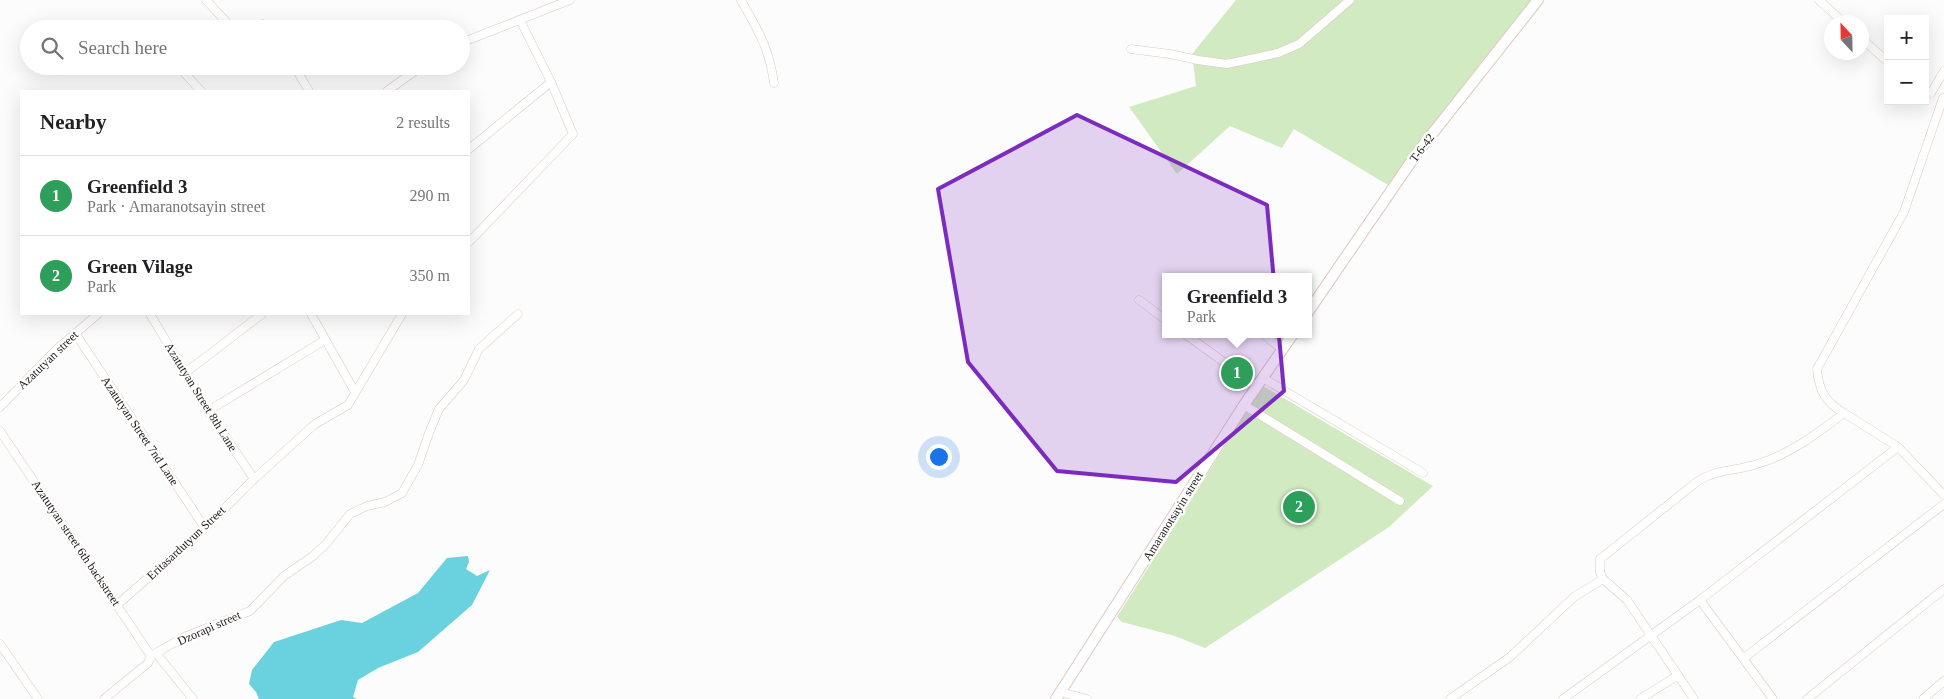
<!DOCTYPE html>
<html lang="en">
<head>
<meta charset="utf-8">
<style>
  :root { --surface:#fff; --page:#f2f2f2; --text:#202124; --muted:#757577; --line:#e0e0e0; --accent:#1a73e8 }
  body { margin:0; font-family:Georgia,serif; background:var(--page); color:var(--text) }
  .controls { position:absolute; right:15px; top:15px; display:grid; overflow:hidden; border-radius:0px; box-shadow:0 5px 20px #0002 }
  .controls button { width:45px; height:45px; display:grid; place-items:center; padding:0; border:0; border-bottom:1px solid var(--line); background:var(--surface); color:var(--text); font:25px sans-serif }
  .compass { position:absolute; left:1824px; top:15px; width:45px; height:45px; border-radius:50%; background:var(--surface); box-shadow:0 5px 20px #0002; rotate:338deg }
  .you { position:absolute; left:938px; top:456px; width:18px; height:18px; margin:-12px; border:4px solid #fff; border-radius:50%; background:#1a73e8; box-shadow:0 0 0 8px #1a73e833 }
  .badge { display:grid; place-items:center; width:32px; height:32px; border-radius:50%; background:var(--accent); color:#fff; font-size:16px; font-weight:700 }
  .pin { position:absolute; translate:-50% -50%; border:2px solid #fff; box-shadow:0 1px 5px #0006 }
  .popup { position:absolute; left:1162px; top:273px; width:150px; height:65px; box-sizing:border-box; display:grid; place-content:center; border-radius:0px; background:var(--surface); filter:drop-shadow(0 1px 4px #0005); font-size:16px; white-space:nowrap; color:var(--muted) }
  .popup b { font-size:19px; color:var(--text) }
  .popup::after { content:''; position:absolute; left:50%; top:100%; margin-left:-10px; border:10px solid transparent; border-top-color:var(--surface) }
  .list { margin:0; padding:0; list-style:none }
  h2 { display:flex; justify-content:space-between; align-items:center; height:65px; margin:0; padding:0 20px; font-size:21px }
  h2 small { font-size:16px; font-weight:400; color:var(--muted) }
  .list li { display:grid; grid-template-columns:32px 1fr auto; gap:15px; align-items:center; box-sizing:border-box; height:80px; padding:0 20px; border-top:1px solid var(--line) }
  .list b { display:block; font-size:19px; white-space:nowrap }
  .list p { margin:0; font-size:16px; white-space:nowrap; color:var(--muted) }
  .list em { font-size:16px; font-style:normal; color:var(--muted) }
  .icon { flex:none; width:28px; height:28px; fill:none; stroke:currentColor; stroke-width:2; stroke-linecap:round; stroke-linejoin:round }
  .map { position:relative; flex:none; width:1944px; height:699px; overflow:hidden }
  .search { position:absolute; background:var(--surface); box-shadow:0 5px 20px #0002; left:20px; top:20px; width:450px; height:55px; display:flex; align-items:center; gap:12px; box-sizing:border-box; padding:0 18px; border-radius:28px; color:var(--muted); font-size:19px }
  .panel { position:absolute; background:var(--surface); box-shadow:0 5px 20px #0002; left:20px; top:90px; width:450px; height:225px; border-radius:0px }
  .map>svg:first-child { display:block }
  .green { fill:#d1eac1 }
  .water { fill:#69d2de }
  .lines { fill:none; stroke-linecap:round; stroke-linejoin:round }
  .minor-casing { stroke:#e0c9c0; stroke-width:9 }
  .major-casing { stroke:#e0c9c0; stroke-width:12 }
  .minor { stroke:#fff; stroke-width:8 }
  .major { stroke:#fff; stroke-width:10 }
  .marked { fill:#7b2cbf; fill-opacity:0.2; stroke:#7b2cbf; stroke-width:4; stroke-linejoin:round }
  .labels { text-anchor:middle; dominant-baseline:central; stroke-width:5; stroke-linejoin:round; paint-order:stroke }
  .street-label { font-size:12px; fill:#1f1714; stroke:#fff }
</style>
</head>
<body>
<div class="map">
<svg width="1944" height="699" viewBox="0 0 1944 699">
  <rect width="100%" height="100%" fill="#fcfcfc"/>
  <!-- green -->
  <g class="green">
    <polygon points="1236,0 1532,0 1388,185 1294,129 1282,148 1230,126 1177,174 1129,107 1196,86 1192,54"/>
    <polygon points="1263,386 1433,486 1389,527 1205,648 1175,636 1122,622 1117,617"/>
  </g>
  <!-- water -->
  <polygon class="water" points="468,556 469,562 466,569 477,576 490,570 472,605 418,652 378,668 358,680 353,697 357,699 259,699 256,692 249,684 252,670 274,642 341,620 362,623 418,593 447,558"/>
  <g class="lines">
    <!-- minor casing -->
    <g class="minor-casing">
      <g id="minor">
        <polyline points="206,0 233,29"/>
        <path d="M 741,0 C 758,31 769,47 774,83"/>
        <polyline points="1819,0 1843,22"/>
        <polyline points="256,29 263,24 271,29"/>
        <polyline points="1862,39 1888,62"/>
        <polyline points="461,43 570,0"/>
        <polyline points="1131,49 1170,54 1198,60 1227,64 1278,53 1299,44 1350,0"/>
        <polyline points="178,66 201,91"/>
        <polyline points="294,66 309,91"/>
        <polyline points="387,91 422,66"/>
        <polyline points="1931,93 1944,71"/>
        <polyline points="469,149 551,82"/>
        <polyline points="469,242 573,134 551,82 520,20"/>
        <polyline points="1139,300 1166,320"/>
        <polyline points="150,314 208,411 254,479"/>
        <polyline points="311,314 355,392"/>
        <polyline points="75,333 205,528"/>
        <polyline points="1185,334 1257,386"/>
        <polyline points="1263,334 1282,349"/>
        <polyline points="185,373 262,314"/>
        <polyline points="1263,378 1423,473"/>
        <polyline points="1244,405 1400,501"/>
        <polyline points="0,407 57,349 98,314"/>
        <polyline points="208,411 325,340"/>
        <path d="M 1844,413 C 1825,402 1819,391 1817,369 L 1904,212 L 1943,98"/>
        <polyline points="0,431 151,656"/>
        <path d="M 1603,579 L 1600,572 L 1600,559 L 1698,481 C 1717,469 1736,471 1757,464 C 1789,455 1818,433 1844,413 L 1898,447 L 1944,495"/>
        <polyline points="1700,600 1773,699"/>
        <polyline points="117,605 205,528 254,479 315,424 348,405 402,314"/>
        <polyline points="0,644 38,699"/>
        <polyline points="156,653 193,699"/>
        <polyline points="1744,658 1944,504"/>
        <polyline points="1061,692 1087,699"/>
        <polyline points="104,699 148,663 151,656 156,653 184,637 250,611 284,576 313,556 326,544 350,514 367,506 385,502 402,493 418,465 429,433 439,409 464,380 479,349 518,314"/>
        <polyline points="1450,699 1510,657 1574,597 1603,579 1627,600 1694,699"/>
        <polyline points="1563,699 1700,600 1898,447"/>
        <polyline points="1640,699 1677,676"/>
        <polyline points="1807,699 1944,589"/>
        <polyline points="1923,699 1944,681"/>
      </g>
    </g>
    <!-- major casing -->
    <g class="major-casing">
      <g id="major">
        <polyline points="1308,312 1417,153 1538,0"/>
        <polyline points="1056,699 1244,405 1293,334"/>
      </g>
    </g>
    <!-- minor -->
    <use href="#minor" class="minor"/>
    <!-- major -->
    <use href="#major" class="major"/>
  </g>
  <!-- marked area -->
  <path class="marked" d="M 1077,115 L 1267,205 L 1284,391 L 1176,482 L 1057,471 L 968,362 L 938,189 Z"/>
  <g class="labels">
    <!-- street labels -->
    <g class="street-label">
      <text transform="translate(1422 148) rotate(-53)">T-6-42</text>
      <text transform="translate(48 360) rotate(-44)">Azatutyan street</text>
      <text transform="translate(201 397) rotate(58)">Azatutyan Street 8th Lane</text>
      <text transform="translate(140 431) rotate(56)">Azatutyan Street 7nd Lane</text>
      <text transform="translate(1173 516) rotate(-58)">Amaranotsayin street</text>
      <text transform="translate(76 543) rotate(56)">Azatutyan street 6th backstreet</text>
      <text transform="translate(186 543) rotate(-43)">Eritasardutyun Street</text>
      <text transform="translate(209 628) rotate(-24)">Dzorapi street</text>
    </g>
  </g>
</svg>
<div class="controls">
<button>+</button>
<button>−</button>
</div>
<svg class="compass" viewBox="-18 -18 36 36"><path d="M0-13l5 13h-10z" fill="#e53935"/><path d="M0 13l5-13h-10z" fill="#757577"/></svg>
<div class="you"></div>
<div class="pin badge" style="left:1237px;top:373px;background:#2e9e5b">1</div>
<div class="popup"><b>Greenfield 3</b>Park</div>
<div class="pin badge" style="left:1299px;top:507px;background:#2e9e5b">2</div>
<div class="search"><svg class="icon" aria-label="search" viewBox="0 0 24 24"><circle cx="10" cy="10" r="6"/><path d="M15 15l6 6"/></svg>Search here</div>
<section class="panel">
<h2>Nearby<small>2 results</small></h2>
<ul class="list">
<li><span class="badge" style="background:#2e9e5b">1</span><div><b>Greenfield 3</b><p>Park · Amaranotsayin street</p></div><em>290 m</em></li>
<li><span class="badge" style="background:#2e9e5b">2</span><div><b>Green Vilage</b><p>Park</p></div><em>350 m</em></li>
</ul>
</section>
</div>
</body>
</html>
